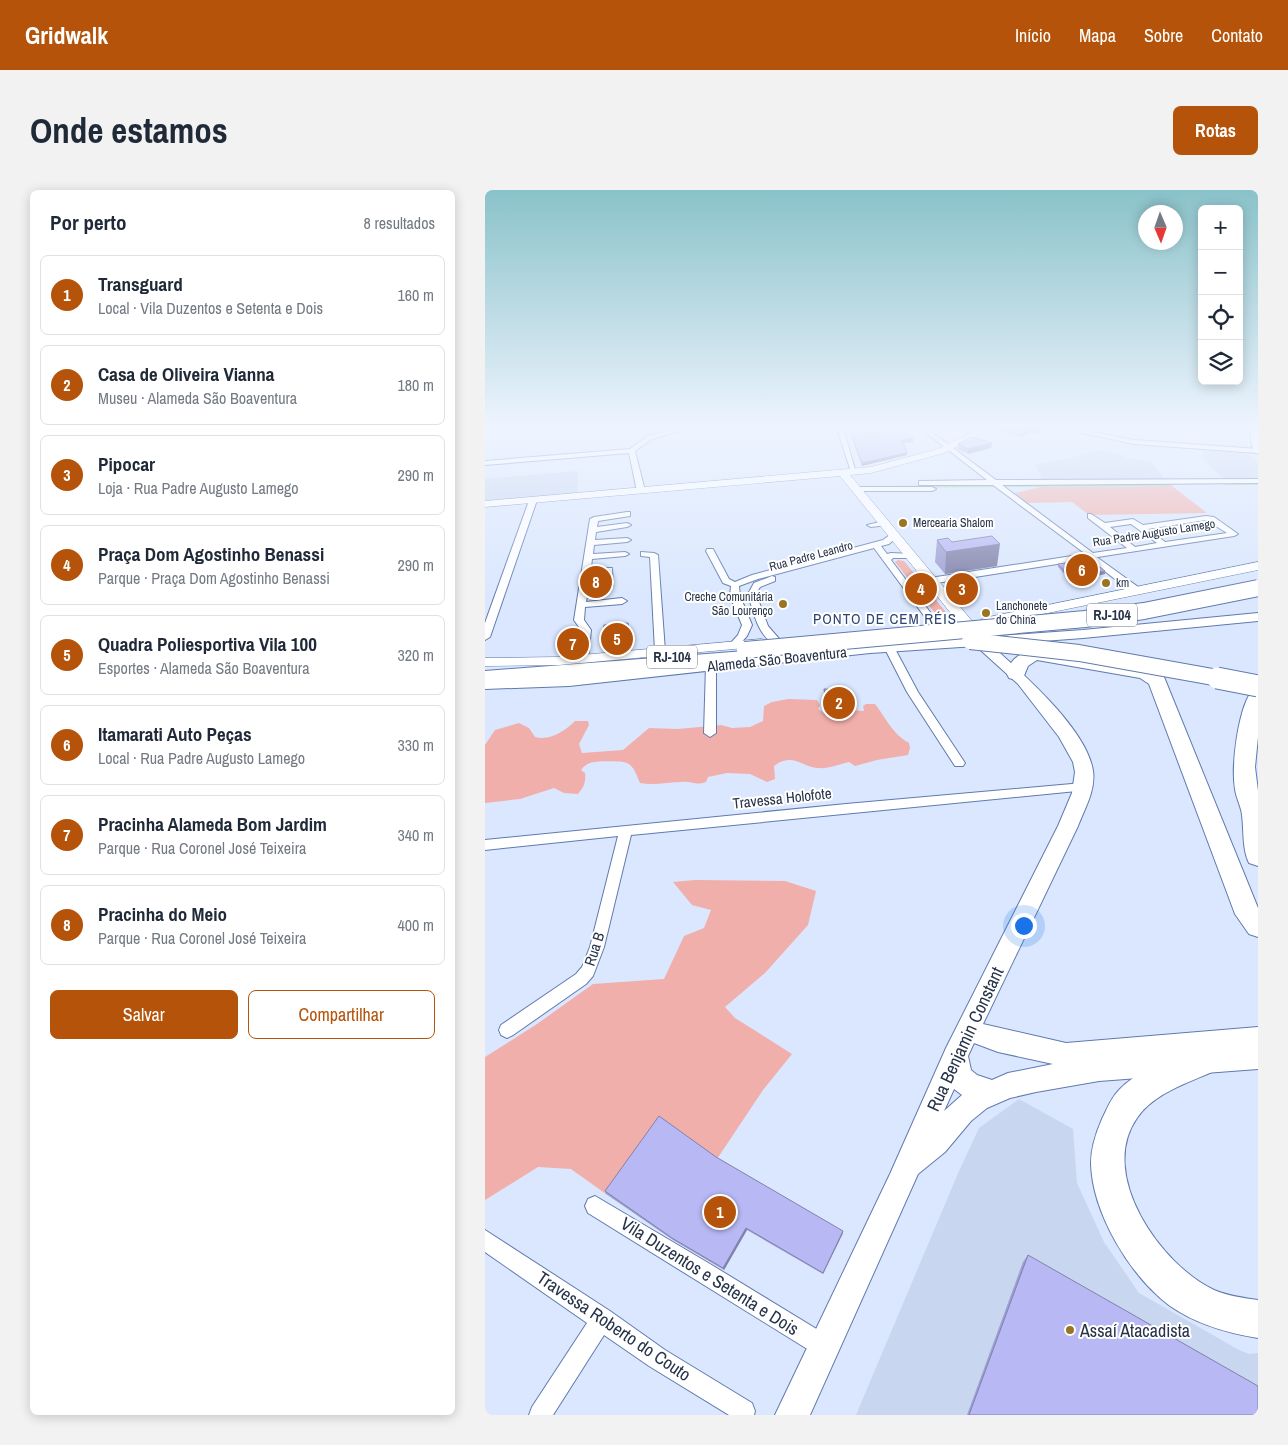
<!DOCTYPE html>
<html lang="pt">
<head>
<meta charset="utf-8">
<style>
  :root { --surface:#fff; --page:#f2f2f3; --text:#1f2937; --muted:#747a83; --line:#e0e1e3; --accent:#b45309 }
  body { margin:0; font-family:"Archivo Narrow",sans-serif; background:var(--page); color:var(--text) }
  .controls { position:absolute; right:15px; top:15px; display:grid; overflow:hidden; border-radius:8px; box-shadow:0 2px 12px #0003 }
  .controls button { width:45px; height:45px; display:grid; place-items:center; padding:0; border:0; border-bottom:1px solid var(--line); background:var(--surface); color:var(--text); font:25px sans-serif }
  .compass { position:absolute; left:653px; top:15px; width:45px; height:45px; border-radius:50%; background:var(--surface); box-shadow:0 2px 12px #0003; rotate:178deg }
  .you { position:absolute; left:538px; top:735px; width:18px; height:18px; margin:-12px; border:4px solid #fff; border-radius:50%; background:#1a73e8; box-shadow:0 0 0 8px #1a73e833 }
  .badge { display:grid; place-items:center; width:32px; height:32px; border-radius:50%; background:var(--accent); color:#fff; font-size:16px; font-weight:700 }
  .pin { position:absolute; translate:-50% -50%; border:2px solid #fff; box-shadow:0 1px 5px #0006 }
  .list { margin:0; padding:0; list-style:none }
  h2 { display:flex; justify-content:space-between; align-items:center; height:65px; margin:0; padding:0 20px; font-size:21px }
  h2 small { font-size:16px; font-weight:400; color:var(--muted) }
  .list li { display:grid; grid-template-columns:32px 1fr auto; gap:15px; align-items:center; box-sizing:border-box; height:80px; margin:0 10px 10px; padding:0 10px; border:1px solid var(--line); border-radius:8px }
  .list b { display:block; font-size:19px; white-space:nowrap }
  .list p { margin:0; font-size:16px; white-space:nowrap; color:var(--muted) }
  .list em { font-size:16px; font-style:normal; color:var(--muted) }
  .actions { display:flex; gap:10px; padding:15px 20px }
  .actions a { flex:1; padding:11px 0; border:1px solid var(--accent); border-radius:8px; text-align:center; font-size:18px; color:var(--accent) }
  .actions .main { background:var(--accent); color:#fff }
  .icon { flex:none; width:28px; height:28px; fill:none; stroke:currentColor; stroke-width:2; stroke-linecap:round; stroke-linejoin:round }
  .map { position:relative; flex:none; width:773px; height:1225px; overflow:hidden; border-radius:8px }
  header { display:flex; align-items:center; gap:30px; box-sizing:border-box; height:70px; padding:0 25px; background:var(--accent); color:#fff }
  header strong { font-size:24px }
  nav { display:flex; gap:28px; margin-inline-start:auto; font-size:18px }
  .intro { display:flex; align-items:center; justify-content:space-between; box-sizing:border-box; height:120px; padding:0 30px }
  h1 { margin:0; font-size:35px }
  .button { padding:12px 22px; border-radius:8px; background:var(--accent); color:#fff; font-size:18px; font-weight:700 }
  main { display:flex; gap:30px; padding:0 30px }
  aside { flex:1; background:var(--surface); border-radius:8px; box-shadow:0 2px 12px #0003 }
  .map>svg:first-child { display:block }
  .built { fill:#c8d6ef }
  .green { fill:#f1afab }
  .lines { fill:none; stroke-linecap:round; stroke-linejoin:round }
  .stream { stroke:#9dd89b; stroke-width:2 }
  .minor-casing { stroke:#607aae; stroke-width:2 }
  .tertiary-casing { stroke:#607aae; stroke-width:2 }
  .secondary-casing { stroke:#607aae; stroke-width:1 }
  .primary-casing { stroke:#607aae; stroke-width:2 }
  .motorway-casing { stroke:#607aae; stroke-width:2 }
  .minor { fill:#fff; fill-rule:evenodd }
  .tertiary { fill:#fff; fill-rule:evenodd }
  .secondary { fill:#fff; fill-rule:evenodd }
  .primary { fill:#fff; fill-rule:evenodd }
  .motorway { fill:#fff; fill-rule:evenodd }
  .motorway-bridge-far1-casing { stroke:#607aae; stroke-width:18; stroke-linecap:butt }
  .motorway-bridge-casing { stroke:#607aae; stroke-width:23; stroke-linecap:butt }
  .motorway-bridge-far1 { stroke:#fff; stroke-width:16 }
  .motorway-bridge { stroke:#fff; stroke-width:21 }
  .wall { fill:#9e9fd2 }
  .shaded-wall { fill:#8182ab }
  .building { fill:#b8b9f4; stroke:#8182ab }
  .poi-dot { fill:#9a7521; stroke:#fff; stroke-width:2 }
  .labels { text-anchor:middle; dominant-baseline:central; stroke-width:4; stroke-linejoin:round; paint-order:stroke }
  .far-poi-label { font-size:12px; fill:#273349; stroke:#fff; text-anchor:start }
  .far-street-label { font-size:12px; fill:#273349; stroke:#fff }
  .shield { fill:#fff; stroke:#687080; stroke-width:1 }
  .shield-label { font-size:14px; font-weight:bold; fill:#273349 }
  .far-quarter-label { font-size:15px; letter-spacing:1px; fill:#2d4474; stroke:#fff }
  .street-label { font-size:15px; fill:#273349; stroke:#fff }
  .near-street-label { font-size:18px; fill:#273349; stroke:#fff }
  .near-poi-label { font-size:18px; fill:#273349; stroke:#fff; text-anchor:start }
</style>
</head>
<body>
<header>
<strong>Gridwalk</strong>
<nav><a>Início</a><a>Mapa</a><a>Sobre</a><a>Contato</a></nav>
</header>
<div class="intro"><h1>Onde estamos</h1><a class="button">Rotas</a></div>
<main>
<aside>
<h2>Por perto<small>8 resultados</small></h2>
<ul class="list">
<li><span class="badge">1</span><div><b>Transguard</b><p>Local · Vila Duzentos e Setenta e Dois</p></div><em>160 m</em></li>
<li><span class="badge">2</span><div><b>Casa de Oliveira Vianna</b><p>Museu · Alameda São Boaventura</p></div><em>180 m</em></li>
<li><span class="badge">3</span><div><b>Pipocar</b><p>Loja · Rua Padre Augusto Lamego</p></div><em>290 m</em></li>
<li><span class="badge">4</span><div><b>Praça Dom Agostinho Benassi</b><p>Parque · Praça Dom Agostinho Benassi</p></div><em>290 m</em></li>
<li><span class="badge">5</span><div><b>Quadra Poliesportiva Vila 100</b><p>Esportes · Alameda São Boaventura</p></div><em>320 m</em></li>
<li><span class="badge">6</span><div><b>Itamarati Auto Peças</b><p>Local · Rua Padre Augusto Lamego</p></div><em>330 m</em></li>
<li><span class="badge">7</span><div><b>Pracinha Alameda Bom Jardim</b><p>Parque · Rua Coronel José Teixeira</p></div><em>340 m</em></li>
<li><span class="badge">8</span><div><b>Pracinha do Meio</b><p>Parque · Rua Coronel José Teixeira</p></div><em>400 m</em></li>
</ul>
<div class="actions"><a class="main">Salvar</a><a>Compartilhar</a></div>
</aside>
<div class="map">
<svg width="773" height="1225" viewBox="0 0 773 1225">
  <rect width="100%" height="100%" fill="#dae7fe"/>
  <!-- built -->
  <g class="built">
    <polygon points="614,260 637,265 640,268 666,271 680,290 558,291 550,274 588,268"/>
    <polygon points="717,260 755,263 767,266 773,273 773,289 740,290 719,270"/>
    <polygon points="93,281 92,303 0,311 0,289"/>
    <polygon points="534,909 588,939 592,993 619,1052 654,1103 754,1160 764,1164 773,1163 773,1207 482,1225 371,1225 474,981 494,938"/>
  </g>
  <!-- green -->
  <g class="green">
    <polygon points="687,296 722,323 604,325 587,312 542,313 530,303 556,297"/>
    <polygon points="413,370 419,371 464,426 453,427 410,372"/>
    <path d="M 303,509 L 332,510 L 335,515 L 333,519 L 342,525 L 358,523 L 364,520 L 379,521 L 378,516 L 381,514 L 390,514 C 401,528 408,545 424,553 L 425,558 L 423,565 L 392,570 L 370,576 L 364,572 C 355,574 343,579 333,578 C 317,577 307,562 289,576 L 290,589 L 282,592 L 265,584 L 242,583 L 223,587 L 221,592 C 210,596 207,591 197,592 C 183,592 169,596 155,593 C 152,586 149,576 142,573 C 139,571 114,571 110,572 C 104,572 99,576 96,580 L 100,583 C 101,592 99,597 93,604 L 79,603 L 69,598 L 35,609 L 0,613 L 0,555 L 10,540 L 34,533 L 44,538 L 50,547 C 65,551 80,541 90,531 L 103,531 L 104,535 L 94,554 L 97,563 L 138,560 L 164,538 L 193,539 L 236,535 L 247,538 L 265,537 L 278,531 L 279,516 L 287,512 Z"/>
    <polygon points="210,690 300,691 331,701 323,735 280,783 240,817 250,828 307,864 278,900 232,969 176,929 121,1004 86,979 53,977 0,1010 0,867 52,834 108,794 179,789 199,746 219,738 226,720 207,715 188,692"/>
  </g>
  <g class="lines">
    <!-- stream -->
    <g class="stream">
      <polyline points="740,294 773,294"/>
      <polyline points="377,297 686,295"/>
    </g>
    <!-- minor casing -->
    <g class="minor-casing">
      <g id="minor">
        <polygon points="195,238 206,238 167,249 150,261 160,301 156,303 152,301 144,263 0,275 0,271 145,259 163,246"/>
        <polygon points="352,238 358,238 371,283 366,282"/>
        <path d="M 435,238 L 441,238 L 511,290 L 773,289 L 773,293 L 517,295 L 608,363 L 642,358 L 603,328 L 603,324 L 606,324 L 620,333 L 648,329 L 658,335 L 721,326 L 729,327 L 753,344 L 749,346 L 606,368 L 508,295 L 434,295 L 434,291 L 437,291 L 502,290 ZM 721,330 L 742,343 L 680,352 L 663,339 ZM 646,334 L 672,353 L 650,357 L 625,337 Z"/>
        <polygon points="575,238 586,238 649,250 773,259 773,263 649,254"/>
        <polygon points="369,297 447,297 451,299 447,301 372,301 368,299"/>
        <polygon points="45,308 52,310 5,447 0,450 0,433"/>
        <path d="M 142,322 L 145,322 L 145,326 L 113,331 L 112,337 L 142,333 L 146,335 L 142,337 L 111,342 L 110,350 L 142,348 L 146,350 L 142,352 L 109,355 L 108,364 L 140,362 L 144,364 L 140,366 L 107,369 L 106,378 L 127,378 L 128,396 L 124,399 L 103,401 L 101,412 L 137,408 L 142,411 L 137,414 L 100,417 L 99,430 L 106,440 L 103,469 L 102,471 L 94,471 L 93,469 L 96,440 L 89,430 L 105,329 L 109,327 ZM 105,383 L 120,383 L 120,394 L 104,396 Z"/>
        <polygon points="399,331 403,333 402,335 386,337 382,335"/>
        <polygon points="406,344 413,346 404,354 396,356 402,364 406,363 428,364 428,368 408,368 406,370 454,434 454,438 448,438 389,358 273,389 254,396 255,406 267,435 262,446 252,457 246,457 244,455 253,445 257,435 245,406 246,396 238,393 221,361 222,359 228,359 244,389 250,392 267,385 398,350"/>
        <polygon points="156,362 169,363 173,365 180,461 175,464 170,461 165,367 156,366"/>
        <path d="M 287,386 L 290,387 L 290,391 L 275,397 L 271,404 L 283,436 L 296,451 L 291,454 C 273,448 268,420 263,404 L 269,393 Z"/>
        <polygon points="404,454 409,457 433,502 480,573 478,576 470,576 422,502 399,457"/>
        <polygon points="226,473 231,476 231,543 225,547 219,543 221,476"/>
        <polygon points="598,593 602,594 604,597 602,600 146,645 119,757 108,786 101,794 28,845 22,848 16,845 14,840 16,835 91,784 97,777 105,757 133,646 0,660 0,650 361,614"/>
        <polygon points="110,1006 225,1074 348,1149 351,1157 348,1165 340,1168 332,1165 103,1023 100,1016 103,1009"/>
        <polygon points="0,1040 125,1121 180,1160 267,1213 270,1221 269,1225 244,1225 164,1176 119,1145 68,1225 44,1225 47,1217 102,1133 0,1062"/>
      </g>
    </g>
    <!-- tertiary casing -->
    <g class="tertiary-casing">
      <g id="tertiary">
        <polygon points="766,238 773,238 773,264 769,262 766,251"/>
        <polygon points="606,363 656,399 657,401 656,403 648,403 604,369 445,394 440,391 445,388"/>
      </g>
    </g>
    <!-- secondary casing -->
    <g class="secondary-casing">
      <g id="secondary">
        <polygon points="497,238 507,238 459,263 386,283 365,285 487,431 489,434 487,437 477,437 355,286 0,317 0,311 386,277 453,259"/>
        <polygon points="773,372 773,380 499,436 492,432 499,428"/>
        <polygon points="277,449 284,453 282,456 74,475 0,476 0,468 74,467"/>
      </g>
    </g>
    <!-- primary casing -->
    <g class="primary-casing">
      <path id="primary" d="M 773,423 L 773,431 L 598,448 L 506,455 C 537,483 602,539 608,581 C 611,600 599,620 593,636 L 498,834 L 581,853 L 773,837 L 773,879 L 614,891 L 551,902 L 525,908 L 502,918 L 486,931 L 460,962 L 433,984 L 325,1225 L 290,1225 L 405,984 L 461,858 L 573,636 L 587,603 L 590,582 L 588,572 L 574,547 L 533,494 L 491,456 L 385,463 L 84,496 L 0,499 L 0,489 L 84,486 L 385,455 L 484,448 L 481,443 L 483,440 C 491,438 493,441 498,447 L 598,440 ZM 489,853 L 513,862 L 568,874 L 523,883 L 507,890 L 492,885 L 486,880 L 483,866 ZM 469,899 L 477,905 L 459,921 Z"/>
    </g>
    <!-- motorway casing -->
    <g class="motorway-casing">
      <g id="motorway">
        <path d="M 553,460 L 661,477 L 668,479 L 679,487 L 773,718 L 773,747 L 764,744 L 750,724 L 664,494 L 655,488 L 552,470 L 543,476 L 538,488 L 531,490 L 524,488 L 522,484 C 525,467 537,462 553,460 Z"/>
        <polygon points="260,461 266,462 269,466 266,470 79,488 0,493 0,481"/>
        <path d="M 773,500 L 773,547 L 770,577 L 773,601 L 773,676 L 764,673 C 757,659 759,640 757,625 C 756,616 751,608 750,599 C 746,576 753,521 766,502 Z"/>
        <path d="M 718,857 L 729,861 L 733,871 L 729,881 C 703,893 669,903 652,928 C 612,985 676,1075 729,1100 C 742,1106 759,1108 773,1110 L 773,1148 C 742,1143 711,1134 685,1116 C 645,1086 607,1023 606,973 C 606,958 611,943 617,929 C 622,919 626,908 634,900 C 655,878 691,867 718,857 Z"/>
      </g>
    </g>
    <!-- minor -->
    <use href="#minor" class="minor"/>
    <!-- tertiary -->
    <use href="#tertiary" class="tertiary"/>
    <!-- secondary -->
    <use href="#secondary" class="secondary"/>
    <!-- primary -->
    <use href="#primary" class="primary"/>
    <!-- motorway -->
    <use href="#motorway" class="motorway"/>
    <!-- motorway-bridge-far1 casing -->
    <g class="motorway-bridge-far1-casing">
      <g id="motorway-bridge-far1">
        <polyline points="485,451 594,463 739,489"/>
        <polyline points="260,460 600,429 659,421 773,398"/>
      </g>
    </g>
    <!-- motorway-bridge casing -->
    <g class="motorway-bridge-casing">
      <polyline id="motorway-bridge" points="732,488 773,496"/>
    </g>
    <!-- motorway-bridge-far1 -->
    <use href="#motorway-bridge-far1" class="motorway-bridge-far1"/>
    <!-- motorway-bridge -->
    <use href="#motorway-bridge" class="motorway-bridge"/>
  </g>
  <!-- wall -->
  <g class="wall">
    <polygon points="510,238 568,238 548,244 544,243 537,247 509,240"/>
    <polygon points="366,244 428,252 418,253 422,263 422,265 377,276 366,246"/>
    <polygon points="507,253 506,258 483,264 472,259 473,254"/>
    <polygon points="452,350 467,352 512,376 460,384 450,372"/>
    <polygon points="573,374 620,384 586,391 573,377"/>
    <polygon points="143,433 145,439 143,456 118,459 116,453"/>
    <polygon points="94,445 92,462 75,463 73,457"/>
    <polygon points="339,499 359,510 359,517 356,517 356,522 344,523 341,521"/>
    <polygon points="231,967 358,1043 338,1084 262,1040 239,1080 188,1050 121,1004 120,1001"/>
    <polygon points="543,1065 773,1225 482,1225 538,1072"/>
  </g>
  <!-- shaded-wall -->
  <g class="shaded-wall">
    <polygon points="543,238 545,238 544,243 537,247 538,240"/>
    <polygon points="549,238 568,238 548,244"/>
    <polygon points="428,249 428,252 417,253 417,250"/>
    <polygon points="507,253 506,258 483,264 483,259"/>
    <polygon points="422,263 422,265 377,276 377,273"/>
    <polygon points="515,354 512,376 460,384 461,362"/>
    <polygon points="117,379 118,385 118,392 106,394 104,388"/>
    <polygon points="620,381 620,384 586,391 586,388"/>
    <polygon points="143,433 145,439 143,456 142,450"/>
    <polygon points="92,439 94,445 92,462 90,456"/>
    <polygon points="261,1038 262,1040 239,1080 238,1078"/>
    <polygon points="358,1041 358,1043 338,1084 338,1083"/>
  </g>
  <!-- building -->
  <g class="building">
    <polygon points="528,238 543,238 538,240"/>
    <polygon points="413,239 428,249 417,250 422,263 377,273 366,244 395,243"/>
    <polygon points="486,247 507,253 483,259 473,254"/>
    <polygon points="507,346 515,354 461,362 452,350 463,348 467,352"/>
    <polygon points="605,369 620,381 586,388 573,374"/>
    <polygon points="105,379 117,379 117,387 104,388"/>
    <polygon points="143,433 142,450 116,453 119,435"/>
    <polygon points="92,439 90,456 73,457 83,440"/>
    <polygon points="339,499 357,500 359,510 355,511 355,516 343,517 341,515"/>
    <polygon points="174,926 231,967 358,1041 338,1083 261,1038 238,1078 187,1048 120,1001"/>
    <polygon points="543,1065 773,1196 773,1225 484,1225"/>
  </g>
  <!-- sky -->
  <linearGradient id="sky" x2="0" y2="1"><stop stop-color="#8ac2c9"/><stop offset="0.58" stop-color="#eef4ff"/><stop offset="1" stop-color="#eef4ff" stop-opacity="0"/></linearGradient>
  <rect width="773" height="409" fill="url(#sky)"/>
  <!-- markers -->
  <g class="poi-dot">
    <circle cx="418" cy="333" r="5"/>
    <circle cx="621" cy="393" r="5"/>
    <circle cx="298" cy="414" r="5"/>
    <circle cx="501" cy="423" r="5"/>
    <circle cx="585" cy="1140" r="5"/>
  </g>
  <g class="labels">
    <!-- far-poi labels -->
    <g class="far-poi-label">
      <text x="428" y="333">Mercearia Shalom</text>
      <text x="631" y="393">km</text>
      <text x="288" y="407" text-anchor="end">Creche Comunitária<tspan x="288" dy="14">São Lourenço</tspan></text>
      <text x="511" y="416">Lanchonete<tspan x="511" dy="14">do China</tspan></text>
    </g>
    <!-- far-street labels -->
    <g class="far-street-label">
      <text transform="translate(669 343) rotate(-9)">Rua Padre Augusto Lamego</text>
      <text transform="translate(326 366) rotate(-15)">Rua Padre Leandro</text>
    </g>
    <!-- shield labels -->
    <g class="shield">
      <rect x="602" y="413.5" width="50" height="23" rx="4"/>
      <rect x="162" y="455.5" width="50" height="23" rx="4"/>
    </g>
    <g class="shield-label">
      <text x="627" y="425">RJ-104</text>
      <text x="187" y="467">RJ-104</text>
    </g>
    <!-- far-quarter labels -->
    <g class="far-quarter-label">
      <text x="400" y="428">PONTO DE CEM RÉIS</text>
    </g>
    <!-- street labels -->
    <g class="street-label">
      <text transform="translate(292 469) rotate(-6)">Alameda São Boaventura</text>
      <text transform="translate(297 608) rotate(-6)">Travessa Holofote</text>
      <text transform="translate(109 759) rotate(-72)">Rua B</text>
    </g>
    <!-- near-street labels -->
    <g class="near-street-label">
      <text transform="translate(480 849) rotate(-65)">Rua Benjamin Constant</text>
      <text transform="translate(225 1086) rotate(32)">Vila Duzentos e Setenta e Dois</text>
      <text transform="translate(129 1136) rotate(34)">Travessa Roberto do Couto</text>
    </g>
    <!-- near-poi labels -->
    <g class="near-poi-label">
      <text x="595" y="1140">Assaí Atacadista</text>
    </g>
  </g>
</svg>
<div class="controls">
<button>+</button>
<button>−</button>
<button><svg class="icon" aria-label="locate" viewBox="0 0 24 24"><circle cx="12" cy="12" r="6"/><path d="M12 2v4M12 18v4M2 12h4M18 12h4"/></svg></button>
<button><svg class="icon" aria-label="layers" viewBox="0 0 24 24"><path d="M12 4l9 5-9 5-9-5zM3 14l9 5 9-5"/></svg></button>
</div>
<svg class="compass" viewBox="-18 -18 36 36"><path d="M0-13l5 13h-10z" fill="#e53935"/><path d="M0 13l5-13h-10z" fill="#747a83"/></svg>
<div class="you"></div>
<div class="pin badge" style="left:235px;top:1022px">1</div>
<div class="pin badge" style="left:354px;top:513px">2</div>
<div class="pin badge" style="left:477px;top:399px">3</div>
<div class="pin badge" style="left:436px;top:399px">4</div>
<div class="pin badge" style="left:132px;top:449px">5</div>
<div class="pin badge" style="left:597px;top:380px">6</div>
<div class="pin badge" style="left:88px;top:454px">7</div>
<div class="pin badge" style="left:111px;top:392px">8</div>
</div>
</main>
</body>
</html>
